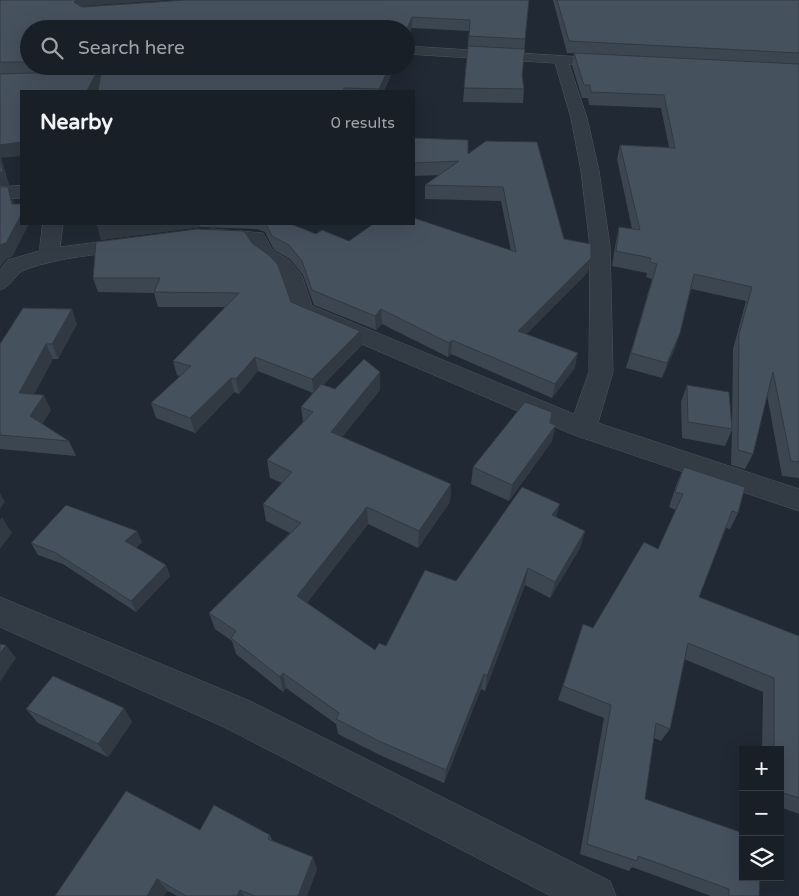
<!DOCTYPE html>
<html lang="en">
<head>
<meta charset="utf-8">
<style>
  :root { --surface:#181f27; --page:#21272f; --text:#f1f3f6; --muted:#9fa2a7; --line:#363d44 }
  body { margin:0; font-family:"Varela Round",sans-serif; background:var(--page); color:var(--text) }
  .controls { position:absolute; right:15px; bottom:15px; display:grid; overflow:hidden; border-radius:0px; box-shadow:0 5px 20px #0002 }
  .controls button { width:45px; height:45px; display:grid; place-items:center; padding:0; border:0; border-bottom:1px solid var(--line); background:var(--surface); color:var(--text); font:25px sans-serif }
  .list { margin:0; padding:0; list-style:none }
  h2 { display:flex; justify-content:space-between; align-items:center; height:65px; margin:0; padding:0 20px; font-size:21px }
  h2 small { font-size:16px; font-weight:400; color:var(--muted) }
  .icon { flex:none; width:28px; height:28px; fill:none; stroke:currentColor; stroke-width:2; stroke-linecap:round; stroke-linejoin:round }
  .map { position:relative; flex:none; width:799px; height:896px; overflow:hidden }
  .search { position:absolute; background:var(--surface); box-shadow:0 5px 20px #0002; left:20px; top:20px; width:395px; height:55px; display:flex; align-items:center; gap:12px; box-sizing:border-box; padding:0 18px; border-radius:28px; color:var(--muted); font-size:19px }
  .panel { position:absolute; background:var(--surface); box-shadow:0 5px 20px #0002; left:20px; top:90px; width:395px; height:135px; border-radius:0px }
  .map>svg:first-child { display:block }
  .lines { fill:none; stroke-linecap:round; stroke-linejoin:round }
  .minor-casing { stroke:#4d5660; stroke-width:1 }
  .minor { fill:#333b45; fill-rule:evenodd }
  .wall { fill:#3c4651 }
  .shaded-wall { fill:#313942 }
  .building { fill:#46515e; stroke:#313942 }
</style>
</head>
<body>
<div class="map">
<svg width="799" height="896" viewBox="0 0 799 896">
  <rect width="100%" height="100%" fill="#202934"/>
  <g class="lines">
    <!-- minor casing -->
    <g class="minor-casing">
      <g id="minor">
        <path d="M 406,46 L 614,59 L 616,62 L 614,65 L 609,66 L 569,64 L 587,118 L 599,171 L 610,246 L 613,372 L 598,423 L 799,489 L 799,511 L 574,435 L 294,315 C 286,303 288,285 278,273 C 265,258 259,267 248,243 L 204,239 L 201,235 L 204,231 L 211,229 L 263,233 L 273,251 L 289,260 L 302,276 L 312,306 L 574,414 L 589,372 L 590,246 L 581,171 L 571,118 L 555,63 L 406,54 Z"/>
        <polygon points="21,186 21,198 0,199 0,187"/>
        <path d="M 43,224 L 63,224 L 60,247 L 131,238 L 138,240 L 141,244 L 138,248 L 131,250 C 96,255 60,257 27,269 C 15,272 13,286 0,290 L 0,270 L 8,260 L 39,251 Z"/>
        <polygon points="0,597 250,701 610,881 616,896 551,896 224,727 0,627"/>
      </g>
    </g>
    <!-- minor -->
    <use href="#minor" class="minor"/>
  </g>
  <!-- wall -->
  <g class="wall">
    <polygon points="0,0 85,6 84,7 529,0 522,75 524,89 523,103 463,102 469,31 412,28 29,29 29,66 395,66 384,91 98,91 98,88 1,158 9,185 0,186"/>
    <polygon points="553,0 799,0 799,478 782,476 767,395 753,454 745,469 731,465 732,430 725,446 682,438 681,402 687,385 732,424 733,349 746,301 691,289 680,333 675,348 662,378 626,368 652,279 646,277 647,273 612,266 616,241 619,227 632,229 617,159 620,145 669,147 661,108 589,105 588,98 582,98 572,65 574,53 567,53"/>
    <polygon points="414,138 468,154 564,239 591,258 588,272 526,334 575,368 552,398 451,354 448,357 382,324 376,330 314,305 303,275 290,259 274,250 265,232 257,229 200,227 101,240 97,224 291,224 316,234 349,241 511,251 501,201 425,199 425,185 440,175 414,176"/>
    <polygon points="252,243 291,302 361,346 323,385 335,389 380,372 380,390 342,437 451,484 450,502 418,548 368,524 307,603 375,650 386,646 456,581 556,518 585,531 580,548 550,598 525,585 485,691 481,689 444,783 382,756 338,734 336,724 286,688 283,692 236,654 232,641 215,629 209,613 290,533 266,521 263,504 282,483 270,478 267,460 303,422 301,407 313,393 258,371 239,394 234,392 195,433 156,418 151,403 180,376 177,375 173,361 225,307 158,307 154,293 98,292 93,278"/>
    <polygon points="77,324 58,359 53,359 34,394 51,410 42,424 69,441 76,456 0,449 0,344"/>
    <polygon points="552,412 550,423 552,441 509,501 471,484 473,467"/>
    <polygon points="684,467 738,513 730,529 726,528 699,597 799,636 799,814 780,807 780,750 762,750 763,692 684,659 670,729 661,741 654,738 645,799 759,896 711,896 632,867 629,871 580,854 604,718 558,700 583,624 593,628 658,549 676,510 669,507 677,483"/>
    <polygon points="137,531 142,542 136,548 166,565 170,576 136,612 63,564 38,555 31,543"/>
    <polygon points="124,708 132,722 108,757 38,723 26,709"/>
    <polygon points="200,830 270,835 272,840 317,869 307,896 177,896 168,891 55,896"/>
  </g>
  <!-- shaded-wall -->
  <g class="shaded-wall">
    <polygon points="77,0 169,0 85,6 77,13 74,2"/>
    <polygon points="412,17 412,28 406,42 406,31"/>
    <polygon points="100,66 103,66 105,75 97,91 87,91"/>
    <polygon points="390,66 395,66 384,91 379,91 379,89"/>
    <polygon points="21,142 21,156 1,158 9,185 0,186 0,145"/>
    <polygon points="8,187 13,200 18,218 12,204"/>
    <polygon points="21,215 21,224 29,224 12,257 7,259 0,267 0,245"/>
    <polygon points="115,224 199,224 200,227 101,240 97,226"/>
    <polygon points="591,258 588,272 516,345 518,331"/>
    <polygon points="72,309 77,324 58,359 52,344"/>
    <polygon points="381,309 382,324 376,330 375,316"/>
    <polygon points="360,331 361,346 314,394 312,379"/>
    <polygon points="680,333 675,348 662,378 667,363"/>
    <polygon points="452,340 451,354 448,357 449,343"/>
    <polygon points="46,344 53,359 27,408 19,393"/>
    <polygon points="578,353 575,368 552,398 555,384"/>
    <polygon points="255,357 258,371 239,394 236,379"/>
    <polygon points="380,372 380,390 332,450 331,432"/>
    <polygon points="231,378 234,392 195,433 190,418"/>
    <polygon points="44,395 51,410 38,431 30,416"/>
    <polygon points="556,425 552,441 509,501 512,485"/>
    <polygon points="451,484 450,502 418,548 419,531"/>
    <polygon points="0,493 5,502 0,509"/>
    <polygon points="560,504 555,521 552,515"/>
    <polygon points="367,507 368,524 300,612 297,596"/>
    <polygon points="2,517 12,533 0,549 0,520"/>
    <polygon points="137,531 142,542 130,553 125,541"/>
    <polygon points="585,531 580,548 550,598 555,582"/>
    <polygon points="166,565 170,576 136,612 131,601"/>
    <polygon points="528,568 525,585 485,691 487,676"/>
    <polygon points="6,645 16,658 0,682 0,654"/>
    <polygon points="283,673 286,688 283,692 280,677"/>
    <polygon points="484,674 481,689 444,783 446,770"/>
    <polygon points="124,708 132,722 108,757 98,744"/>
    <polygon points="313,857 317,869 307,896 298,896"/>
    <polygon points="157,879 168,891 164,896 147,896"/>
    <polygon points="240,890 244,896 237,896"/>
  </g>
  <!-- building -->
  <g class="building">
    <polygon points="0,0 77,0 74,2 82,7 185,0 529,0 525,39 469,36 470,20 412,17 406,31 406,29 29,29 29,62 0,62"/>
    <polygon points="557,0 799,0 799,53 569,41"/>
    <polygon points="468,46 525,49 522,75 524,89 464,88"/>
    <polygon points="574,53 799,64 799,462 791,461 773,372 753,454 738,450 739,334 752,287 694,274 680,333 667,363 631,353 657,264 650,262 651,258 616,251 619,227 640,230 620,145 675,148 664,95 591,92 590,85 584,85"/>
    <polygon points="65,66 100,66 87,91 21,91 21,142 0,145 0,74 62,72 66,67"/>
    <polygon points="102,66 390,66 379,89 344,88 344,91 98,91"/>
    <polygon points="414,138 468,140 468,154 486,141 537,142 564,239 591,244 591,258 518,331 578,353 555,384 452,340 449,343 381,309 375,316 312,290 302,261 289,245 272,236 266,224 291,224 316,234 322,230 349,241 373,224 414,224 414,218 516,252 503,187 425,185 459,161 414,163"/>
    <polygon points="0,160 3,172 0,172"/>
    <polygon points="0,187 8,187 12,204 21,204 21,215 6,243 0,245"/>
    <polygon points="97,224 115,224 97,226"/>
    <polygon points="197,229 244,231 252,243 270,256 278,265 291,302 360,331 312,379 255,357 236,379 231,378 190,418 151,403 191,366 173,361 239,293 154,292 160,278 93,278 96,242"/>
    <polygon points="23,308 72,309 52,344 46,344 19,393 44,395 30,416 69,441 0,435 0,344"/>
    <polygon points="364,359 380,372 331,432 451,484 419,531 367,507 297,596 375,650 379,643 386,646 425,570 456,581 522,487 560,504 552,515 585,531 555,582 528,568 487,676 484,674 446,770 381,742 336,719 339,713 283,673 280,677 231,638 236,631 209,613 301,523 263,504 292,472 267,460 313,412 301,407 321,384 335,389"/>
    <polygon points="687,385 729,392 732,429 688,422"/>
    <polygon points="525,402 552,412 550,423 556,425 512,485 473,467"/>
    <polygon points="684,467 745,487 738,513 732,511 699,597 799,636 799,798 780,792 780,750 774,750 774,678 688,643 670,729 656,723 645,799 743,833 743,877 760,877 759,896 729,896 729,889 638,856 637,861 587,844 611,705 563,686 583,624 593,628 644,542 658,549 683,494 675,492"/>
    <polygon points="66,505 137,531 125,541 166,565 131,601 56,553 31,543"/>
    <polygon points="0,644 6,645 0,654"/>
    <polygon points="53,676 124,708 98,744 26,709"/>
    <polygon points="126,791 200,830 214,805 270,835 268,839 313,857 298,896 255,896 240,890 237,896 186,896 157,879 147,896 55,896"/>
  </g>
</svg>
<div class="controls">
<button>+</button>
<button>−</button>
<button><svg class="icon" aria-label="layers" viewBox="0 0 24 24"><path d="M12 4l9 5-9 5-9-5zM3 14l9 5 9-5"/></svg></button>
</div>
<div class="search"><svg class="icon" aria-label="search" viewBox="0 0 24 24"><circle cx="10" cy="10" r="6"/><path d="M15 15l6 6"/></svg>Search here</div>
<section class="panel">
<h2>Nearby<small>0 results</small></h2>
<ul class="list">
</ul>
</section>
</div>
</body>
</html>
